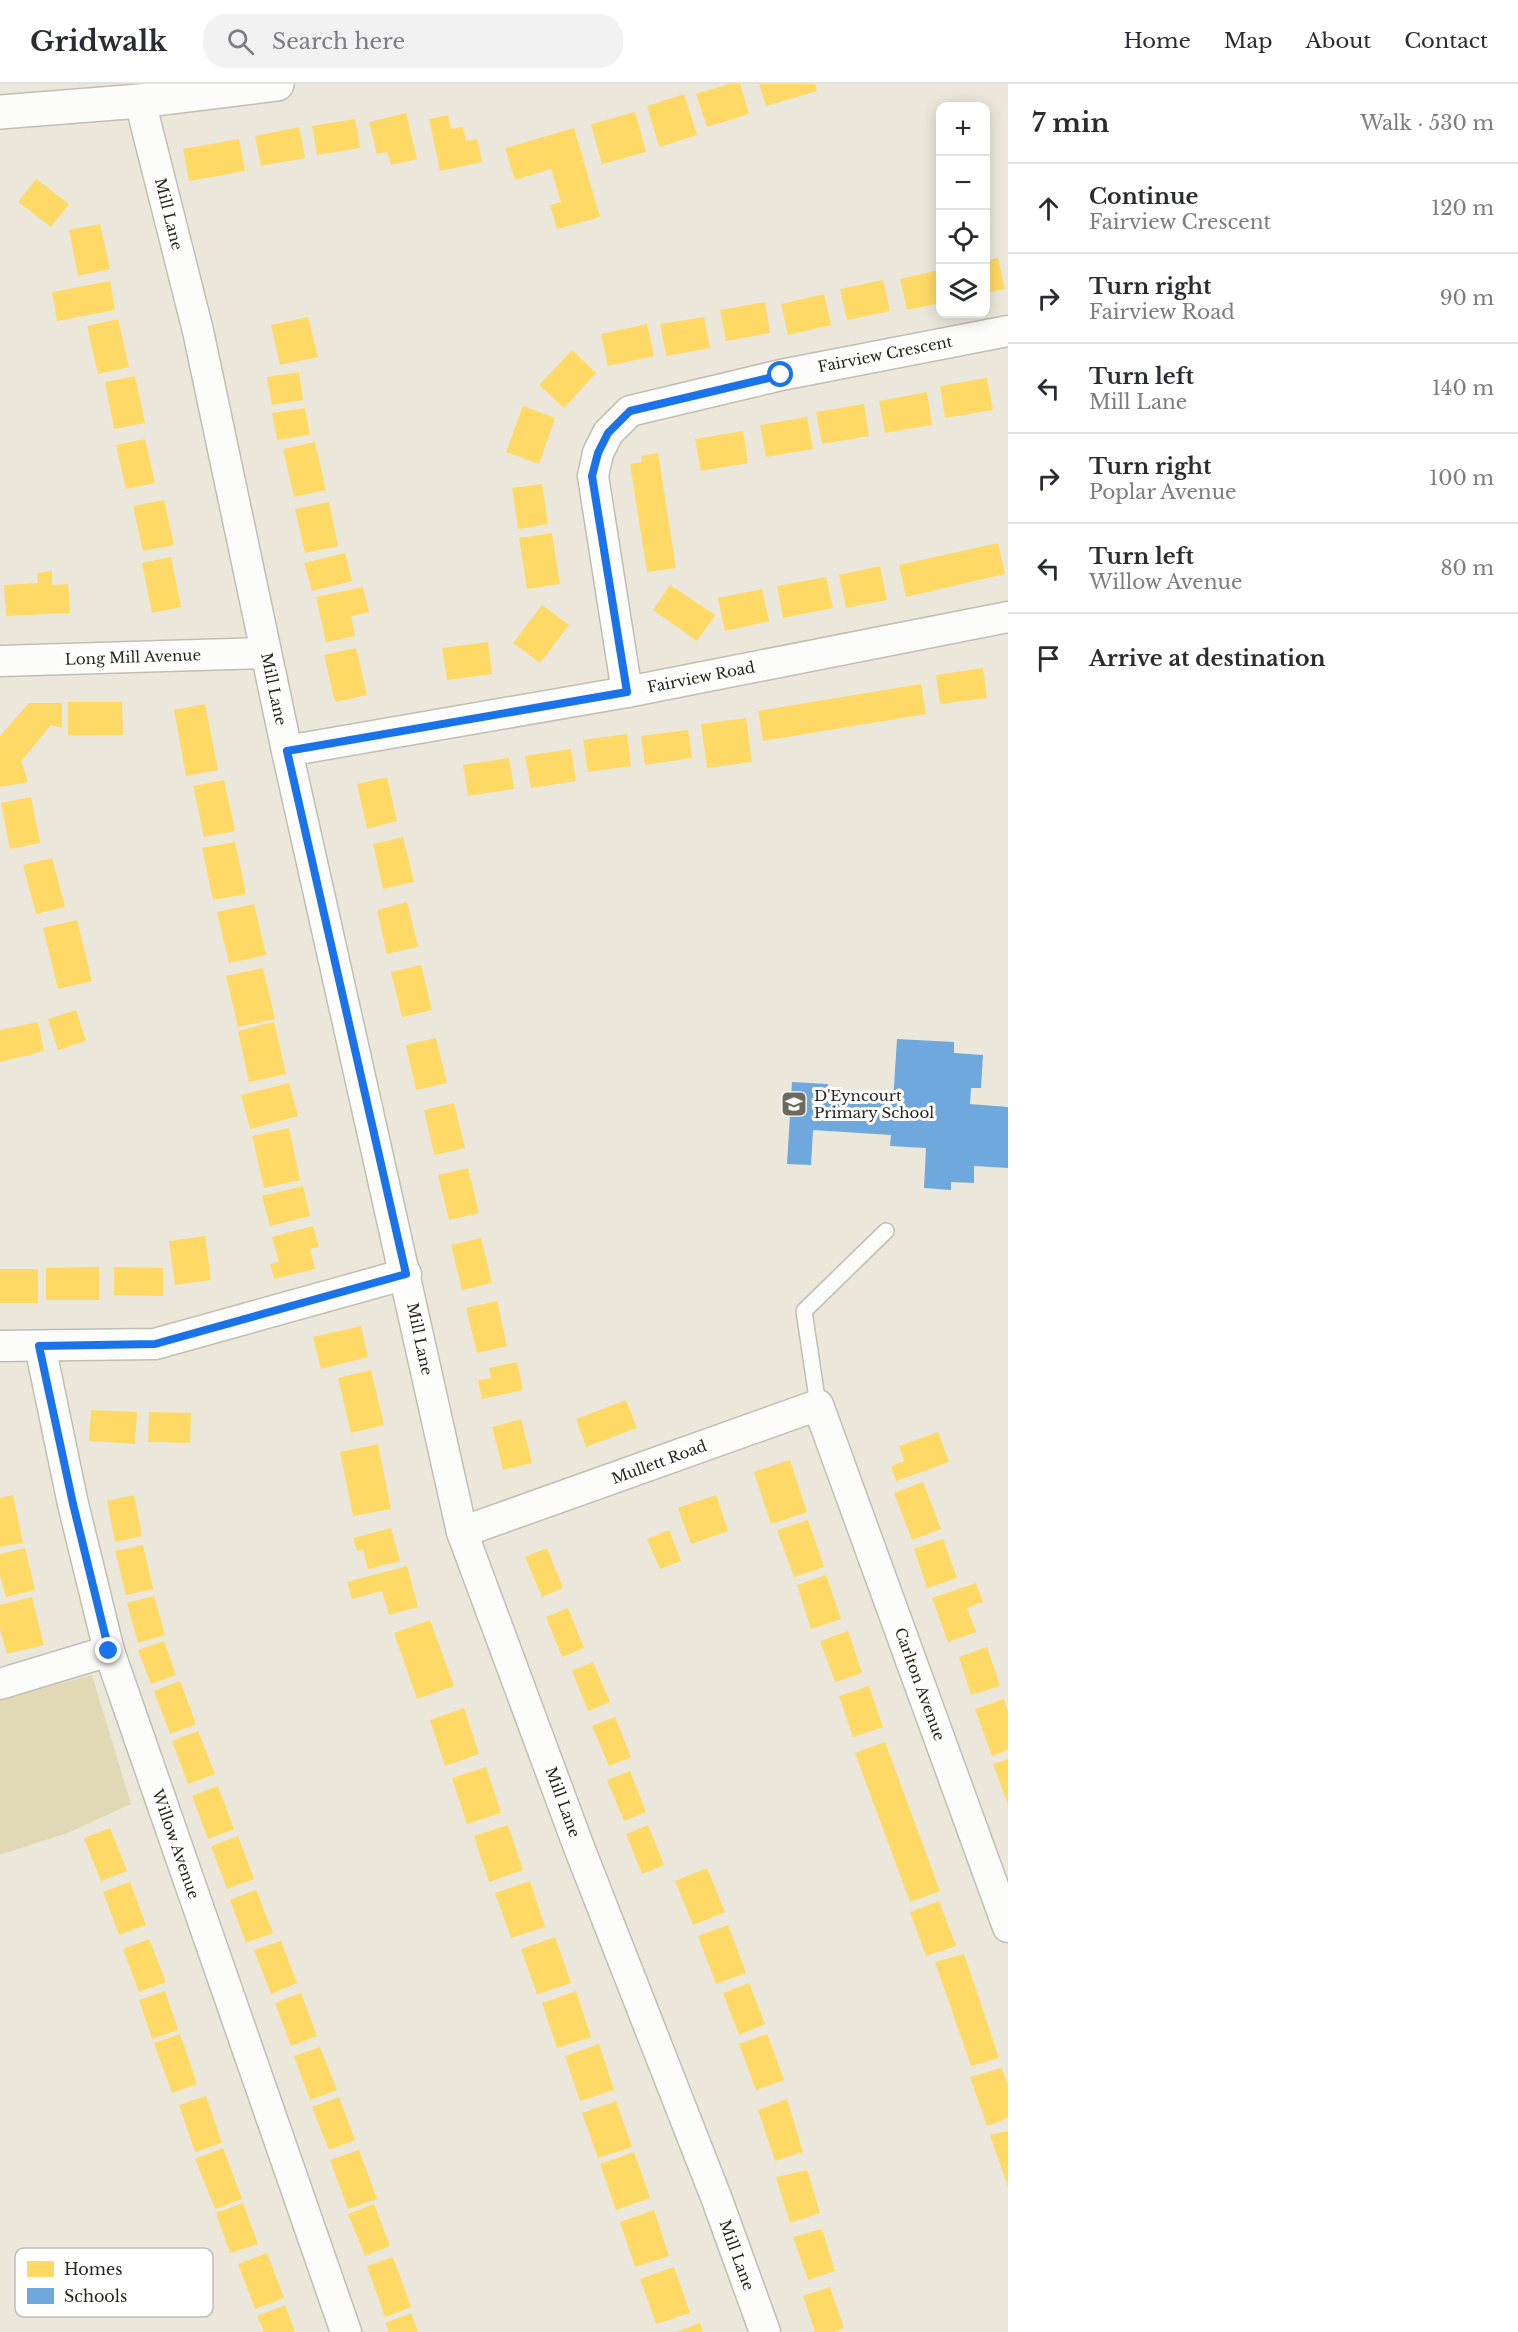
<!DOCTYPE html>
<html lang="en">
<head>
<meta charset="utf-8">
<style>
  :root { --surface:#fff; --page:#f2f2f3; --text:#2b2b33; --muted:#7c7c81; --line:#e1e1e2 }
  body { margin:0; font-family:"Libre Baskerville",serif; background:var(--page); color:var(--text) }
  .controls { position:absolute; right:18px; top:18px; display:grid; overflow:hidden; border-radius:12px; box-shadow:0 3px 15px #0003 }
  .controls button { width:54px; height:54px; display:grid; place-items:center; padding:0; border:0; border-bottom:2px solid var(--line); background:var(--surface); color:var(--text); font:30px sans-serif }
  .stop { position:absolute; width:18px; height:18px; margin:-14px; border:4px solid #1a73e8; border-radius:50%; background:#fff }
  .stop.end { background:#1a73e8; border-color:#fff; box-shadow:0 2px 6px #0008 }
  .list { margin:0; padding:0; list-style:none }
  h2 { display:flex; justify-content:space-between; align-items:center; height:78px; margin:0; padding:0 24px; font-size:26px }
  h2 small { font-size:20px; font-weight:400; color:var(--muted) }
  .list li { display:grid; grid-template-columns:39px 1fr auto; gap:18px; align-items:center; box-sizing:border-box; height:90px; padding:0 24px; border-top:2px solid var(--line) }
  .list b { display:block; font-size:22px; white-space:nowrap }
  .list p { margin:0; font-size:20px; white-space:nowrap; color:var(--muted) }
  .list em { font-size:20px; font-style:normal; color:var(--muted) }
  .icon { flex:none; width:33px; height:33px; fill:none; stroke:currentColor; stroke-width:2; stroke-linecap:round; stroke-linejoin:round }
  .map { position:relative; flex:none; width:1008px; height:2248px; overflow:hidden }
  header { display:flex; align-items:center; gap:36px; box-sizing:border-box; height:84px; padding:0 30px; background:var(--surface); border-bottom:2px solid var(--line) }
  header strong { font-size:28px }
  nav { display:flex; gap:33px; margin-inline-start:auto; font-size:21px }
  .search { width:420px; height:54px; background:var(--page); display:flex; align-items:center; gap:15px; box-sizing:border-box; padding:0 21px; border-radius:24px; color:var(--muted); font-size:22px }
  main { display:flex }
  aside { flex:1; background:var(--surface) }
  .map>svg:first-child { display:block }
  .green { fill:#e1d8b5 }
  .homes { fill:#ffd966 }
  .schools { fill:#6fa8dc }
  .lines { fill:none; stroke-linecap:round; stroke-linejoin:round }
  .service-casing { stroke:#c0beb3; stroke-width:18 }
  .minor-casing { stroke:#c0beb3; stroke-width:33 }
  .tertiary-casing { stroke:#c0beb3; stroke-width:36 }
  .service { stroke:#fcfcfa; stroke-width:15 }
  .minor { stroke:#fcfcfa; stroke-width:30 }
  .tertiary { stroke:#fcfcfa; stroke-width:33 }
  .route { stroke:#1a73e8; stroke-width:8 }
  .labels { text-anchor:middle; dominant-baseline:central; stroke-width:6; stroke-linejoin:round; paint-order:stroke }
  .street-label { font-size:15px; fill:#27251c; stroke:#fff }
  .poi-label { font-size:15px; fill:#27251c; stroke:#fff; text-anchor:start }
  .key { fill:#fff; stroke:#bebebb; stroke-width:1.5 }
  .key-label { font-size:16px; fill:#27251c }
</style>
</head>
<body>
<header>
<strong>Gridwalk</strong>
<div class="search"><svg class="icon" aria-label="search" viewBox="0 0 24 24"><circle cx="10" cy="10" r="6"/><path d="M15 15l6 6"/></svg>Search here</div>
<nav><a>Home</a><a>Map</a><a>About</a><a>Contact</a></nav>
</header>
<main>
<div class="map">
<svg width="1008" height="2248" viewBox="0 0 1008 2248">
  <rect width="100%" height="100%" fill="#ebe8db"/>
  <!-- green -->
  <polygon class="green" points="92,1591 131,1720 70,1748 0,1771 0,1616"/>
  <!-- homes -->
  <g class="homes">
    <polygon points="729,0 740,0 749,30 707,43 696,10"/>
    <polygon points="759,0 815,0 817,7 766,22"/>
    <polygon points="684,10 697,51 659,63 647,22"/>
    <polygon points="635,28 646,68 602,80 591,40"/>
    <polygon points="406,29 417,75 391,81 387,68 377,70 369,38"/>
    <polygon points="448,31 451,45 463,43 466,57 477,55 482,78 440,87 429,35"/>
    <polygon points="355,35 360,64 317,71 312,42"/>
    <polygon points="299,43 305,74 261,82 255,52"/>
    <polygon points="574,44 600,133 557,145 550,121 561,118 551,85 515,96 505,64"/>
    <polygon points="239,55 245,87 189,97 183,65"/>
    <polygon points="36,95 69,120 51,143 18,118"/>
    <polygon points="100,140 110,185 78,192 69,146"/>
    <polygon points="998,174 1005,205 986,209 986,177"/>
    <polygon points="940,186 940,219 907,226 900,195"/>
    <polygon points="883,196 890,227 847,236 840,205"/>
    <polygon points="110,197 115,226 57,237 52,208"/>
    <polygon points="824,210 831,241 788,251 781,220"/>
    <polygon points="765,218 770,249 726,257 720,226"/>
    <polygon points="308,233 318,273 280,281 271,241"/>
    <polygon points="704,233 710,264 666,272 660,240"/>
    <polygon points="118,235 129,283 98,290 87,242"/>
    <polygon points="647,240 654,272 608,282 601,250"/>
    <polygon points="572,266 596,289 564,324 539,301"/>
    <polygon points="299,288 303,316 272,321 267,293"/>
    <polygon points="135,292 145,339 114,345 105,298"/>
    <polygon points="987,294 993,326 945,334 940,302"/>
    <polygon points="927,308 932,341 885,349 879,317"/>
    <polygon points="864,320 869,352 822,360 816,328"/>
    <polygon points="523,322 555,334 539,380 506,368"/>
    <polygon points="305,324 310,351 277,356 272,329"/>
    <polygon points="807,333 813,365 766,373 760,341"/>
    <polygon points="743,347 748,379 701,387 695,355"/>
    <polygon points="145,355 155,399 126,405 116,361"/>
    <polygon points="315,358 326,406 294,413 283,365"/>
    <polygon points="658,369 676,484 647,488 630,380 642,378 641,372"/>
    <polygon points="542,400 548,440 518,445 512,404"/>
    <polygon points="164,416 174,461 143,467 133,422"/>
    <polygon points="329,418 338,462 305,469 295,425"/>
    <polygon points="552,449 560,500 527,505 519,454"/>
    <polygon points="998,459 1005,490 906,513 899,481"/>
    <polygon points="345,469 352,497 312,507 304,479"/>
    <polygon points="171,473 181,523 152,529 142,479"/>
    <polygon points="880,482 887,516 846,524 839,491"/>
    <polygon points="52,487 52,501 68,500 70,529 6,532 4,501 38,499 37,489"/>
    <polygon points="826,493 833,524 783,534 777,502"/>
    <polygon points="670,501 715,531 697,557 653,526"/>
    <polygon points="363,503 369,528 351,532 355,552 326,558 316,513"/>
    <polygon points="762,505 769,537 725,547 718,514"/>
    <polygon points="542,521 569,541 540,579 513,559"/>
    <polygon points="488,558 492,590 447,596 442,564"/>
    <polygon points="356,564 367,611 335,618 324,571"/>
    <polygon points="983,584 987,614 940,620 936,591"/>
    <polygon points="921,600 926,630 763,657 758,627"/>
    <polygon points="68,618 122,618 123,651 68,651"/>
    <polygon points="29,619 62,619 62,644 51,641 21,677 28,698 0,703 0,652"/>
    <polygon points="205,620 218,686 186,692 174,626"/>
    <polygon points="746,634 752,678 707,684 701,640"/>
    <polygon points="688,646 692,674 645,681 641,652"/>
    <polygon points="627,650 631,682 588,688 583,656"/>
    <polygon points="571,665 576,697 531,704 525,672"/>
    <polygon points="509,674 514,705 468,712 463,681"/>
    <polygon points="387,693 397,737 367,745 357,700"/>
    <polygon points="224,696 235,747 204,753 193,702"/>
    <polygon points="31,713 40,759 10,765 1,719"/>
    <polygon points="403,753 414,798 383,805 373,760"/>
    <polygon points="235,758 246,810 213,816 202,764"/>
    <polygon points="52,774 65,823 36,830 23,781"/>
    <polygon points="407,818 418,863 387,870 377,826"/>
    <polygon points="254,820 266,871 229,879 217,828"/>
    <polygon points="77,836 92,897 58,905 43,844"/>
    <polygon points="421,881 432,926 402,933 391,888"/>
    <polygon points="263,884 275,935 238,943 226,892"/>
    <polygon points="76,926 86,957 58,966 48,935"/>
    <polygon points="38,938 44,967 0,978 0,946"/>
    <polygon points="274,938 286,990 249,998 238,947"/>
    <polygon points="436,954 447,999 416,1006 406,961"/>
    <polygon points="289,999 298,1032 250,1045 241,1011"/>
    <polygon points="454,1019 465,1064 434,1071 424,1026"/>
    <polygon points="289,1044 300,1096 264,1104 252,1052"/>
    <polygon points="468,1084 479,1129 449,1136 438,1091"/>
    <polygon points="303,1102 310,1132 270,1142 262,1112"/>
    <polygon points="313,1142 319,1163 310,1165 315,1185 274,1195 270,1180 279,1178 272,1153"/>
    <polygon points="205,1152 211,1196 175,1201 169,1157"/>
    <polygon points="481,1154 492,1199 462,1206 451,1161"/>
    <polygon points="99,1183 99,1216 46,1216 46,1184"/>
    <polygon points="114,1183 163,1184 163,1212 114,1211"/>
    <rect x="0" y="1185" width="38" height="34"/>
    <polygon points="497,1217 507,1262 477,1269 466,1224"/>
    <polygon points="361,1242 368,1273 321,1285 313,1253"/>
    <polygon points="517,1278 523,1306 482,1315 478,1296 491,1294 489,1284"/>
    <polygon points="371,1286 384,1341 351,1349 338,1294"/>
    <polygon points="626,1316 637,1344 586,1363 576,1335"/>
    <polygon points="91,1326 137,1328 135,1360 89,1357"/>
    <polygon points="149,1328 191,1329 190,1359 148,1358"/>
    <polygon points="521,1335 532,1379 503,1386 492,1343"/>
    <polygon points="938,1348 949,1378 896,1397 891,1382 904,1377 899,1362"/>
    <polygon points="378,1360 391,1425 353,1432 340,1368"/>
    <polygon points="790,1376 807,1428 771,1440 754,1388"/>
    <polygon points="923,1398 941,1445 912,1456 894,1409"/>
    <polygon points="13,1411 23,1459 0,1463 0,1414"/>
    <polygon points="134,1411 142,1452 115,1458 107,1417"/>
    <polygon points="716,1411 728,1447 691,1460 678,1424"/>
    <polygon points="808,1436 824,1483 794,1493 777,1446"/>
    <polygon points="391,1444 400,1477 368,1485 363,1466 357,1467 353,1454"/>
    <polygon points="669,1446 681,1477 660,1485 647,1455"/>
    <polygon points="943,1455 957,1494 927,1504 914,1465"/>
    <polygon points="143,1461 153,1505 126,1511 115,1467"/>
    <polygon points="25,1464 35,1506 6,1513 0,1491 0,1470"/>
    <polygon points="547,1464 563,1504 542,1513 525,1473"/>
    <polygon points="407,1482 418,1523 389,1531 382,1507 352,1515 347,1498"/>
    <polygon points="826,1491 841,1535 811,1545 797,1501"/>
    <polygon points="976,1499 983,1518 967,1524 976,1548 948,1558 932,1514"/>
    <polygon points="154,1512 165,1551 138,1559 127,1519"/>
    <polygon points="32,1513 44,1561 7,1570 0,1545 0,1521"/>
    <polygon points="568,1524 584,1564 562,1573 546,1533"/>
    <polygon points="430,1536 454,1602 417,1615 394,1549"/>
    <polygon points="848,1547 862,1589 835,1598 820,1557"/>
    <polygon points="164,1557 176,1591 151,1600 138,1566"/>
    <polygon points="987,1563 1000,1602 971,1611 959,1573"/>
    <polygon points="593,1578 610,1618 588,1627 572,1587"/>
    <polygon points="180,1597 196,1640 170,1650 154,1607"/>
    <polygon points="869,1602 883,1643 853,1653 839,1612"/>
    <polygon points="1004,1615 1008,1628 1008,1666 992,1672 975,1625"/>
    <polygon points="464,1624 479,1670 445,1682 430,1636"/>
    <polygon points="615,1633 631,1673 609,1682 592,1642"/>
    <polygon points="198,1647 215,1690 188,1700 172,1657"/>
    <polygon points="885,1658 940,1807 910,1818 855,1669"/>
    <polygon points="1008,1675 1008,1721 993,1680"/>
    <polygon points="486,1683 501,1729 467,1740 452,1694"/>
    <polygon points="630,1687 646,1728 624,1737 607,1696"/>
    <polygon points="218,1702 234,1745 208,1755 192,1712"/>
    <polygon points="508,1741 523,1786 489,1798 474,1752"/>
    <polygon points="648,1741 664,1781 642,1790 626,1750"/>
    <polygon points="110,1744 127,1787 101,1797 84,1754"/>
    <polygon points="238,1752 254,1795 227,1805 211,1762"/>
    <polygon points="707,1784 725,1828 693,1841 675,1797"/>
    <polygon points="530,1797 545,1843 511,1854 495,1809"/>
    <polygon points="130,1798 146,1841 119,1851 103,1808"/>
    <polygon points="256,1806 273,1849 246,1859 230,1816"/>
    <polygon points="939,1817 956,1862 926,1872 910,1828"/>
    <polygon points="728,1841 746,1889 716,1900 698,1852"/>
    <polygon points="555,1853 571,1899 537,1910 521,1865"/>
    <polygon points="149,1855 166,1898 139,1908 123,1865"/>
    <polygon points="281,1857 297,1899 271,1910 254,1866"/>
    <polygon points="964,1870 999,1974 971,1982 935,1878"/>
    <polygon points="749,1899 765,1940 739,1951 723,1909"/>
    <polygon points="165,1907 178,1946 152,1955 139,1916"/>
    <polygon points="576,1907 591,1953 557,1964 542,1919"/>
    <polygon points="301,1909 317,1952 291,1962 275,1919"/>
    <polygon points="180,1950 197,2000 172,2009 154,1959"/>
    <polygon points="767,1950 784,1996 756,2006 739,1960"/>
    <polygon points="599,1960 614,2006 580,2017 565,1972"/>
    <polygon points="320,1963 337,2006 310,2016 294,1972"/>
    <polygon points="1002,1984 1008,2001 1008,2034 987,2042 970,1993"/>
    <polygon points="206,2012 222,2059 195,2068 179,2021"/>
    <polygon points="339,2013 355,2056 329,2066 312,2023"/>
    <polygon points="787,2015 803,2068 775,2077 758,2026"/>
    <polygon points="616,2017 632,2063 598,2074 582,2029"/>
    <polygon points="1008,2047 1008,2103 990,2051"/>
    <polygon points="223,2064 242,2115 215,2125 195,2075"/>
    <polygon points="359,2066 377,2115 348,2125 330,2076"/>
    <polygon points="634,2068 650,2114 616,2126 600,2080"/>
    <polygon points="807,2086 820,2129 790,2139 776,2093"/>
    <polygon points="243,2119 258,2160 230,2169 216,2129"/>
    <polygon points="374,2120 390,2162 365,2172 348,2130"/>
    <polygon points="654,2126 669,2172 635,2183 620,2138"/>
    <polygon points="822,2145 835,2187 808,2196 793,2153"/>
    <polygon points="267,2169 284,2214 255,2225 238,2180"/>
    <polygon points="393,2173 411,2223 385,2233 367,2182"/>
    <polygon points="674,2183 690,2229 656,2240 640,2195"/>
    <polygon points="830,2203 844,2244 834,2248 815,2248 803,2212"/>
    <polygon points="285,2221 295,2248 264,2248 257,2232"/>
    <polygon points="411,2229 418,2248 389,2248 385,2239"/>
    <polygon points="700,2239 703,2248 676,2248"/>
  </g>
  <!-- schools -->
  <polygon class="schools" points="897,955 954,958 954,969 983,971 981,1004 971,1004 970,1020 1008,1023 1008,1084 974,1082 974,1099 951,1098 951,1106 924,1104 926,1064 890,1062 891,1051 813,1046 811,1081 787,1080 792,998 828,1000 827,1013 893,1018"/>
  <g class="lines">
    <!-- service casing -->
    <g class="service-casing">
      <polyline id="service" points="818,1321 804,1227 886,1147"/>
    </g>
    <!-- minor casing -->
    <g class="minor-casing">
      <g id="minor">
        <polyline points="140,17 198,247 287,667 462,1448 580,1766 716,2113 765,2248"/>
        <polyline points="0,577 266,569"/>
        <polyline points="627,608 593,392 598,369 608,349 630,327 781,291 1008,247"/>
        <polyline points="287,667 627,608 1008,533"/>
        <polyline points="0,1262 155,1260 406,1190"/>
        <polyline points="40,1262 73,1420 109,1567 346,2248"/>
        <polyline points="462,1448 818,1321 1008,1843"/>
        <polyline points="0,1600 109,1567"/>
      </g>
    </g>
    <!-- tertiary casing -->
    <g class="tertiary-casing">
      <polyline id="tertiary" points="0,28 140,17 277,0"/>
    </g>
    <!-- service -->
    <use href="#service" class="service"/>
    <!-- minor -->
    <use href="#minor" class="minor"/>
    <!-- tertiary -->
    <use href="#tertiary" class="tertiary"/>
  </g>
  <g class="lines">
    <!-- route -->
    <polyline class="route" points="109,1567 73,1420 39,1262 155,1260 406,1190 287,667 627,608 592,392 598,369 608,349 630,327 781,291"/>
  </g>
  <!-- icons -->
  <defs>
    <g id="school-square" transform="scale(1.35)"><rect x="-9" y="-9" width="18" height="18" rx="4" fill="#6c695f" stroke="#fff"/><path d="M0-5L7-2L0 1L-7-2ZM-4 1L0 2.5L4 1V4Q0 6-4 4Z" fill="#fff"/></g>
  </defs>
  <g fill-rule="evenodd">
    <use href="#school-square" x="794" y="1020"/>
  </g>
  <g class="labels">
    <!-- street labels -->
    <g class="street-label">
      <text transform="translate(169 130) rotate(76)">Mill Lane</text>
      <text transform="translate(885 270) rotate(-11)">Fairview Crescent</text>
      <text transform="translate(133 573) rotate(-2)">Long Mill Avenue</text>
      <text transform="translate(701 593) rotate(-11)">Fairview Road</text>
      <text transform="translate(274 605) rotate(78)">Mill Lane</text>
      <text transform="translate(420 1255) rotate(78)">Mill Lane</text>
      <text transform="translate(659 1378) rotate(-20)">Mullett Road</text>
      <text transform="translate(920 1600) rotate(70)">Carlton Avenue</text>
      <text transform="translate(563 1718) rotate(70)">Mill Lane</text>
      <text transform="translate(176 1760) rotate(71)">Willow Avenue</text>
      <text transform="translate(737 2171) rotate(70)">Mill Lane</text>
    </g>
    <!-- poi labels -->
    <g class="poi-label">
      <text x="814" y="1011">D'Eyncourt<tspan x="814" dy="17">Primary School</tspan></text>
    </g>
  </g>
  <!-- legend -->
  <rect x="15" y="2164" width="198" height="69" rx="9" class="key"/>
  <rect x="27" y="2177" width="27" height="16" fill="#ffd966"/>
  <rect x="27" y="2204" width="27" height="16" fill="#6fa8dc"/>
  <g class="key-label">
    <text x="64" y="2191">Homes</text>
    <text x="64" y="2218">Schools</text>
  </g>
</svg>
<div class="controls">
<button>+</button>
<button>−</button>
<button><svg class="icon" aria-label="locate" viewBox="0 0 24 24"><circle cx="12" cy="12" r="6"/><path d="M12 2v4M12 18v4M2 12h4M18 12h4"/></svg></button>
<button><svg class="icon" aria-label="layers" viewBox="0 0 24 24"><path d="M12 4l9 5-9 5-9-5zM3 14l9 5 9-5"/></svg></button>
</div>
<div class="stop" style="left:781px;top:291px"></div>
<div class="stop end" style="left:109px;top:1567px"></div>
</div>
<aside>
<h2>7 min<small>Walk · 530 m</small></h2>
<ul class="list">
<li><svg class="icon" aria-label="ahead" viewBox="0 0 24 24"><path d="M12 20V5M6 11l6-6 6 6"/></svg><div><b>Continue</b><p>Fairview Crescent</p></div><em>120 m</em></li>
<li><svg class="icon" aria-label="right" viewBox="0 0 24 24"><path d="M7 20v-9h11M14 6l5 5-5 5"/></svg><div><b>Turn right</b><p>Fairview Road</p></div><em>90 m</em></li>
<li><svg class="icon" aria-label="left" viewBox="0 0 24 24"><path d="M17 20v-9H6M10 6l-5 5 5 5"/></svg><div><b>Turn left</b><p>Mill Lane</p></div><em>140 m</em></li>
<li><svg class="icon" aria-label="right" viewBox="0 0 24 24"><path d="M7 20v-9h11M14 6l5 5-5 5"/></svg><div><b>Turn right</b><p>Poplar Avenue</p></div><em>100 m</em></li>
<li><svg class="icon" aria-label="left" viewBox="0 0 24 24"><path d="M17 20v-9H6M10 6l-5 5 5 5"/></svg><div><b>Turn left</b><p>Willow Avenue</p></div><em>80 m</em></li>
<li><svg class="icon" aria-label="arrive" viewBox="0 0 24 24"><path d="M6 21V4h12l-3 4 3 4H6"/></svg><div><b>Arrive at destination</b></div></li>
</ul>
</aside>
</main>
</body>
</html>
